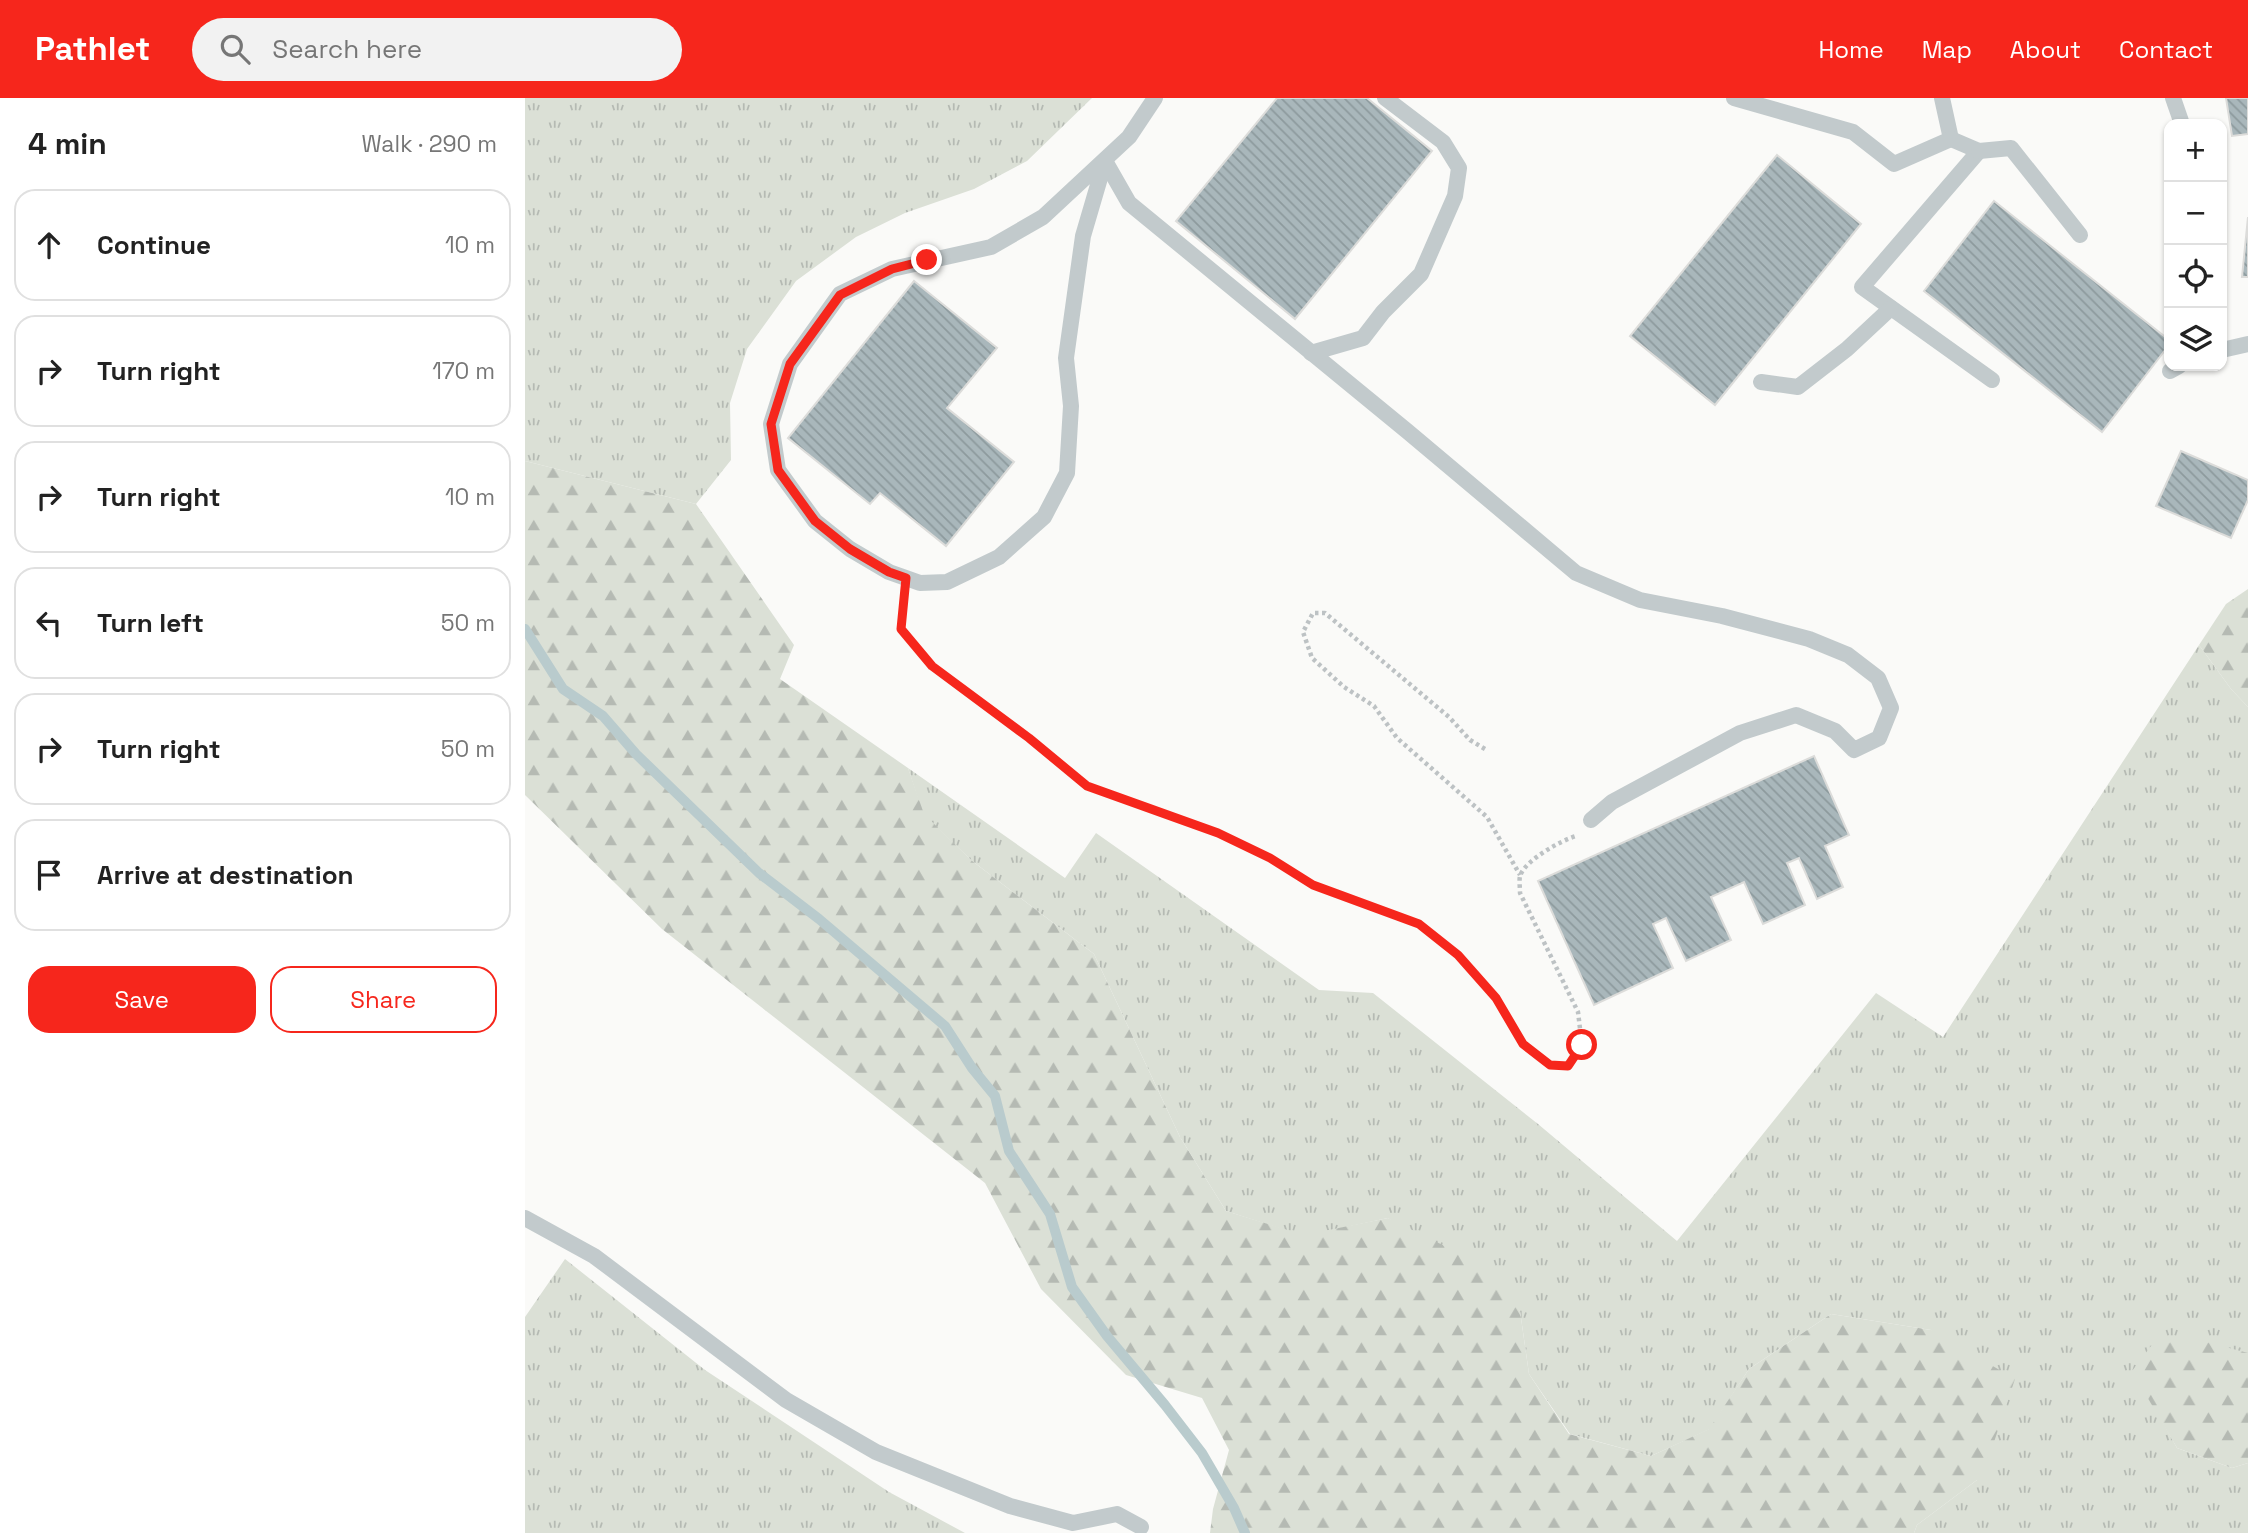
<!DOCTYPE html>
<html lang="en">
<head>
<meta charset="utf-8">
<style>
  :root { --surface:#fff; --page:#f2f2f2; --text:#222; --muted:#767676; --line:#e0e0e0; --accent:#f6261c }
  body { margin:0; font-family:"Space Grotesk",sans-serif; background:var(--page); color:var(--text) }
  .controls { position:absolute; right:21px; top:21px; display:grid; overflow:hidden; border-radius:14px; box-shadow:0 2px 5px #0004 }
  .controls button { width:63px; height:63px; display:grid; place-items:center; padding:0; border:0; border-bottom:2px solid var(--line); background:var(--surface); color:var(--text); font:35px sans-serif }
  .stop { position:absolute; width:21px; height:21px; margin:-16px; border:5px solid #f6261c; border-radius:50%; background:#fff }
  .stop.end { background:#f6261c; border-color:#fff; box-shadow:0 2px 7px #0008 }
  .list { margin:0; padding:0; list-style:none }
  h2 { display:flex; justify-content:space-between; align-items:center; height:91px; margin:0; padding:0 28px; font-size:30px }
  h2 small { font-size:23px; font-weight:400; color:var(--muted) }
  .list li { display:grid; grid-template-columns:46px 1fr auto; gap:21px; align-items:center; box-sizing:border-box; height:112px; margin:0 14px 14px; padding:0 14px; border:2px solid var(--line); border-radius:21px }
  .list b { display:block; font-size:26px; white-space:nowrap }
  .list em { font-size:23px; font-style:normal; color:var(--muted) }
  .actions { display:flex; gap:14px; padding:21px 28px }
  .actions a { flex:1; padding:16px 0; border:2px solid var(--accent); border-radius:21px; text-align:center; font-size:24px; color:var(--accent) }
  .actions .main { background:var(--accent); color:#fff }
  .icon { flex:none; width:38px; height:38px; fill:none; stroke:currentColor; stroke-width:2; stroke-linecap:round; stroke-linejoin:round }
  .map { position:relative; flex:none; width:1723px; height:1435px; overflow:hidden }
  header { display:flex; align-items:center; gap:42px; box-sizing:border-box; height:98px; padding:0 35px; background:var(--accent); color:#fff }
  header strong { font-size:33px }
  nav { display:flex; gap:38px; margin-inline-start:auto; font-size:24px }
  .search { width:490px; height:63px; background:var(--page); display:flex; align-items:center; gap:18px; box-sizing:border-box; padding:0 24px; border-radius:38px; color:var(--muted); font-size:26px }
  main { display:flex }
  aside { flex:1; background:var(--surface) }
  .map>svg:first-child { display:block }
  .grass { fill:url(#grass-tufts) }
  .forest { fill:url(#forest-firs) }
  .lines { fill:none; stroke-linecap:round; stroke-linejoin:round }
  .stream { stroke:#b9cbcd; stroke-width:10 }
  .building { fill:url(#building-back-hatch); stroke:#dcdcda; stroke-width:2 }
  .path { stroke:#bdc2c4; stroke-width:4.5; stroke-dasharray:3.5 3.5; stroke-linecap:butt }
  .service { stroke:#c2cacc; stroke-width:16 }
  .route { stroke:#f6261c; stroke-width:9 }
</style>
</head>
<body>
<header>
<strong>Pathlet</strong>
<div class="search"><svg class="icon" aria-label="search" viewBox="0 0 24 24"><circle cx="10" cy="10" r="6"/><path d="M15 15l6 6"/></svg>Search here</div>
<nav><a>Home</a><a>Map</a><a>About</a><a>Contact</a></nav>
</header>
<main>
<aside>
<h2>4 min<small>Walk · 290 m</small></h2>
<ul class="list">
<li><svg class="icon" aria-label="ahead" viewBox="0 0 24 24"><path d="M12 20V5M6 11l6-6 6 6"/></svg><div><b>Continue</b></div><em>10 m</em></li>
<li><svg class="icon" aria-label="right" viewBox="0 0 24 24"><path d="M7 20v-9h11M14 6l5 5-5 5"/></svg><div><b>Turn right</b></div><em>170 m</em></li>
<li><svg class="icon" aria-label="right" viewBox="0 0 24 24"><path d="M7 20v-9h11M14 6l5 5-5 5"/></svg><div><b>Turn right</b></div><em>10 m</em></li>
<li><svg class="icon" aria-label="left" viewBox="0 0 24 24"><path d="M17 20v-9H6M10 6l-5 5 5 5"/></svg><div><b>Turn left</b></div><em>50 m</em></li>
<li><svg class="icon" aria-label="right" viewBox="0 0 24 24"><path d="M7 20v-9h11M14 6l5 5-5 5"/></svg><div><b>Turn right</b></div><em>50 m</em></li>
<li><svg class="icon" aria-label="arrive" viewBox="0 0 24 24"><path d="M6 21V4h12l-3 4 3 4H6"/></svg><div><b>Arrive at destination</b></div></li>
</ul>
<div class="actions"><a class="main">Save</a><a>Share</a></div>
</aside>
<div class="map">
<svg width="1723" height="1435" viewBox="0 0 1723 1435">
  <defs>
    <pattern id="grass-tufts" width="24" height="20" patternUnits="userSpaceOnUse" patternTransform="scale(1.75)"><rect width="24" height="20" fill="#dbe0d6"/><path d="M3 7l-1-3M5 7V3M7 7l1-3M15 17l-1-3M17 17v-4M19 17l1-3" fill="none" stroke="#b5bab3"/></pattern>
    <pattern id="forest-firs" width="22" height="20" patternUnits="userSpaceOnUse" patternTransform="scale(1.75)"><rect width="22" height="20" fill="#dbe0d6"/><path d="M5 1l3.5 6h-7zM16 11l3.5 6h-7z" fill="#b5bab3"/></pattern>
    <pattern id="building-back-hatch" width="6" height="6" patternUnits="userSpaceOnUse" patternTransform="scale(1.75)"><rect width="6" height="6" fill="#a9b7bb"/><path d="M-1 5l2 2M0 0l6 6M5-1l2 2" fill="none" stroke="#8d9a9d"/></pattern>
  </defs>
  <rect width="100%" height="100%" fill="#fafaf8"/>
  <!-- grass -->
  <g class="grass">
    <polygon points="0,0 567,0 502,63 449,91 380,115 331,139 271,183 222,251 205,305 206,362 171,406 0,363"/>
    <polygon points="1674,547 1706,591 1723,609 1723,1255 1720,1255 1632,1314 1652,1350 1707,1370 1723,1365 1723,1435 1389,1435 1392,1427 1452,1382 1406,1232 1306,1216 1224,1271 1185,1331 1126,1358 1045,1336 1004,1276 995,1213 863,1120 779,1138 701,1113 655,1039 569,856 446,762 398,716 383,670 540,780 571,735 794,892 848,895 1013,1026 1152,1143 1351,895 1418,939"/>
    <polygon points="40,1161 180,1272 364,1394 440,1435 0,1435 0,1219"/>
  </g>
  <!-- forest -->
  <g class="forest">
    <polygon points="0,363 171,406 269,547 255,581 383,670 399,716 446,762 569,856 655,1039 701,1113 779,1137 863,1120 952,1164 995,1213 1004,1276 1044,1336 1126,1358 1184,1331 1224,1271 1306,1216 1406,1232 1490,1281 1466,1353 1452,1382 1392,1427 1389,1435 685,1435 688,1411 704,1352 677,1300 601,1277 516,1191 460,1085 137,831 0,697"/>
    <polygon points="1723,491 1723,609 1706,591 1674,547 1701,506"/>
    <polygon points="1667,1240 1723,1255 1723,1365 1707,1370 1652,1350 1607,1273 1626,1248"/>
  </g>
  <g class="lines">
    <!-- stream -->
    <polyline class="stream" points="0,531 38,591 78,618 111,656 234,775 294,821 420,928 447,970 470,998 484,1053 525,1116 547,1189 582,1238 640,1307 677,1355 709,1410 720,1435"/>
  </g>
  <!-- building -->
  <g class="building">
    <polygon points="752,0 842,0 907,53 770,221 651,123"/>
    <polygon points="1701,0 1723,0 1723,36 1707,38"/>
    <polygon points="1252,57 1336,126 1190,307 1105,238"/>
    <polygon points="1469,103 1644,242 1644,247 1577,334 1399,193"/>
    <polygon points="1723,119 1723,179 1717,179"/>
    <polygon points="389,183 472,250 422,310 489,364 421,448 355,395 345,406 263,340"/>
    <polygon points="1656,353 1723,382 1723,402 1706,440 1631,408"/>
    <polygon points="1289,658 1324,737 1300,748 1318,789 1292,801 1274,760 1262,765 1280,807 1238,826 1219,784 1186,799 1206,842 1161,863 1141,820 1128,826 1148,870 1069,907 1013,783"/>
  </g>
  <g class="lines">
    <!-- path -->
    <g class="path">
      <path d="M 379,502 L 376,531 L 407,568 L 504,640 L 562,688 L 693,735 L 745,760 L 788,787 L 894,826 L 933,857 L 971,900 L 998,946 L 1025,967 L 1043,968 L 1057,947 L 1053,914 L 995,795 C 995,790 994,782 995,778 C 1000,762 1037,742 1051,738"/>
      <polyline points="960,651 945,642 924,619 800,515 788,515 778,534 787,560 819,589 849,608 872,640 962,719 995,777"/>
    </g>
    <!-- service -->
    <g class="service">
      <polyline points="1209,0 1328,34 1369,66 1426,41 1417,0"/>
      <polyline points="1648,0 1657,26"/>
      <polyline points="1426,41 1454,53 1337,189 1467,282"/>
      <polyline points="1454,53 1486,50 1555,137"/>
      <polyline points="580,63 604,105 882,333 1051,475 1115,502 1197,518 1284,541 1323,557 1353,580 1366,610 1354,640 1329,652 1310,633 1271,617 1215,635 1087,704 1066,722"/>
      <polyline points="580,63 558,138 541,260 546,308 542,375 519,419 474,459 422,484 395,485 381,480 364,474 325,451 290,423 253,372 246,326 265,266 315,196 367,171 466,149 518,119 604,39 630,0"/>
      <polyline points="1697,252 1723,246"/>
      <polyline points="786,255 838,240 858,214 896,176 930,98 934,70 918,44 860,0"/>
      <polyline points="1645,273 1654,268"/>
      <polyline points="1236,284 1273,289 1322,251 1366,210"/>
      <polyline points="0,1120 69,1158 261,1302 351,1354 485,1408 548,1425 592,1416 616,1429"/>
    </g>
  </g>
  <g class="lines">
    <!-- route -->
    <polyline class="route" points="402,162 367,171 315,197 265,266 246,326 253,372 290,423 325,451 364,474 381,480 376,531 407,568 504,640 562,688 693,735 745,760 788,787 894,826 933,857 971,900 998,946 1025,967 1043,968 1057,947"/>
  </g>
</svg>
<div class="controls">
<button>+</button>
<button>−</button>
<button><svg class="icon" aria-label="locate" viewBox="0 0 24 24"><circle cx="12" cy="12" r="6"/><path d="M12 2v4M12 18v4M2 12h4M18 12h4"/></svg></button>
<button><svg class="icon" aria-label="layers" viewBox="0 0 24 24"><path d="M12 4l9 5-9 5-9-5zM3 14l9 5 9-5"/></svg></button>
</div>
<div class="stop" style="left:1057px;top:947px"></div>
<div class="stop end" style="left:402px;top:162px"></div>
</div>
</main>
</body>
</html>
